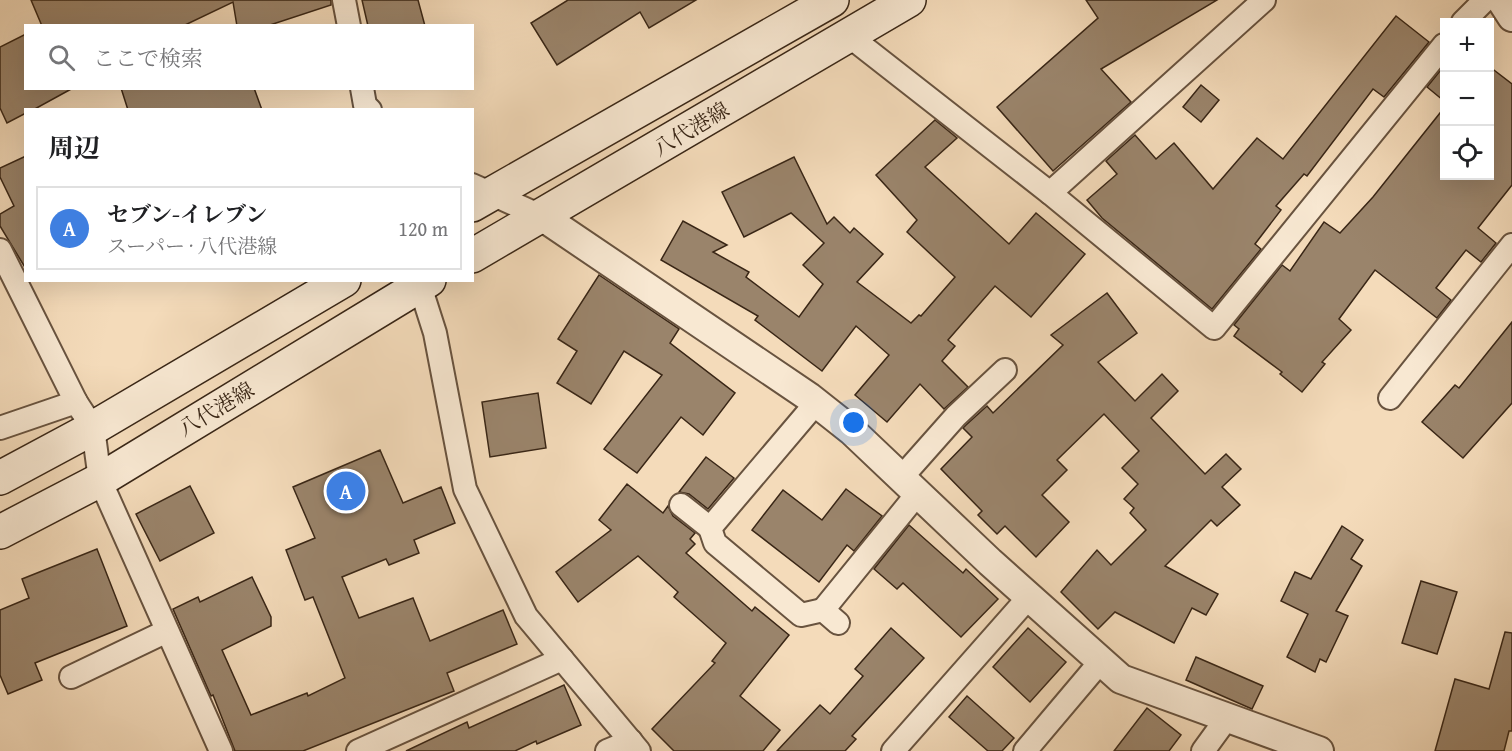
<!DOCTYPE html>
<html lang="ja">
<head>
<meta charset="utf-8">
<style>
  :root { --surface:#fff; --page:#f6f6f6; --text:#202124; --muted:#757577; --line:#e0e0e0; --accent:#8f2418 }
  body { margin:0; font-family:"Gentium Book Plus","Noto Serif JP",serif; background:var(--page); color:var(--text) }
  .controls { position:absolute; right:18px; top:18px; display:grid; overflow:hidden; border-radius:0px; box-shadow:0 6px 24px #0002 }
  .controls button { width:54px; height:54px; display:grid; place-items:center; padding:0; border:0; border-bottom:2px solid var(--line); background:var(--surface); color:var(--text); font:30px sans-serif }
  .you { position:absolute; left:854px; top:423px; width:21px; height:21px; margin:-15px; border:4px solid #fff; border-radius:50%; background:#1a73e8; box-shadow:0 0 0 9px #1a73e833 }
  .badge { display:grid; place-items:center; width:39px; height:39px; border-radius:50%; background:var(--accent); color:#fff; font-size:20px; font-weight:700 }
  .pin { position:absolute; translate:-50% -50%; border:3px solid #fff; box-shadow:0 2px 6px #0006 }
  .list { margin:0; padding:0; list-style:none }
  h2 { display:flex; justify-content:space-between; align-items:center; height:78px; margin:0; padding:0 24px; font-size:26px }
  h2 small { font-size:20px; font-weight:400; color:var(--muted) }
  .list li { display:grid; grid-template-columns:39px 1fr auto; gap:18px; align-items:center; box-sizing:border-box; height:84px; margin:0 12px 12px; padding:0 12px; border:2px solid var(--line); border-radius:0px }
  .list b { display:block; font-size:22px; white-space:nowrap }
  .list p { margin:0; font-size:20px; white-space:nowrap; color:var(--muted) }
  .list em { font-size:20px; font-style:normal; color:var(--muted) }
  .icon { flex:none; width:33px; height:33px; fill:none; stroke:currentColor; stroke-width:2; stroke-linecap:round; stroke-linejoin:round }
  .map { position:relative; flex:none; width:1512px; height:751px; overflow:hidden }
  .search { position:absolute; background:var(--surface); box-shadow:0 6px 24px #0002; left:24px; top:24px; width:450px; height:66px; display:flex; align-items:center; gap:15px; box-sizing:border-box; padding:0 21px; border-radius:0px; color:var(--muted); font-size:22px }
  .panel { position:absolute; background:var(--surface); box-shadow:0 6px 24px #0002; left:24px; top:108px; width:450px; height:174px; border-radius:0px }
  .map>svg:first-child { display:block }
  .building { fill:#9a846b; stroke:#392616; stroke-width:1.5 }
  .lines { fill:none; stroke-linecap:round; stroke-linejoin:round }
  .minor-casing { stroke:#68533f; stroke-width:26 }
  .tertiary-casing { stroke:#68533f; stroke-width:32 }
  .secondary-casing { stroke:#392616; stroke-width:36 }
  .minor { stroke:#f8e8d2; stroke-width:22 }
  .tertiary { stroke:#f8e8d2; stroke-width:28 }
  .secondary { stroke:#f8e8d2; stroke-width:33 }
  .labels { text-anchor:middle; dominant-baseline:central; stroke-width:5; stroke-linejoin:round; paint-order:stroke }
  .street-label { font-size:21px; fill:#392616; stroke:#f8e8d2 }
</style>
</head>
<body>
<div class="map">
<svg width="1512" height="751" viewBox="0 0 1512 751">
  <rect width="100%" height="100%" fill="#f4dbba"/>
  <filter id="stains"><feTurbulence type="fractalNoise" baseFrequency=".00333" numOctaves="4"/><feColorMatrix values="0 0 0 0 .2 0 0 0 0 .09 0 0 0 0 .02 0 0 0 .5 -.17"/></filter>
  <radialGradient id="worn" r=".72"><stop offset=".6" stop-color="#630" stop-opacity="0"/><stop offset="1" stop-color="#630" stop-opacity=".3"/></radialGradient>
  <!-- building -->
  <g class="building">
    <polygon points="31,0 331,0 331,5 267,26 237,26 233,2 183,26 42,26"/>
    <polygon points="362,0 418,0 425,26 368,26"/>
    <polygon points="568,0 696,0 649,28 640,12 557,65 531,23"/>
    <polygon points="1086,0 1217,0 1101,69 1131,102 1053,171 997,107 1098,18"/>
    <polygon points="1396,16 1429,42 1384,97 1373,89 1307,176 1304,174 1276,206 1281,210 1255,244 1261,249 1212,309 1102,218 1087,200 1117,174 1106,161 1135,135 1156,159 1174,143 1213,189 1257,138 1283,159"/>
    <polygon points="26,34 26,88 73,88 33,110 26,110 26,113 7,123 0,108 0,47"/>
    <polygon points="1444,66 1444,101 1427,87"/>
    <polygon points="1490,67 1512,84 1512,185 1478,228 1496,243 1481,262 1466,250 1436,288 1451,300 1437,318 1375,270 1339,319 1351,330 1322,362 1325,364 1302,392 1280,374 1282,372 1234,336 1239,329 1234,325 1282,265 1290,271 1324,222 1340,233 1373,197 1444,108 1444,176 1490,176"/>
    <polygon points="1201,85 1219,100 1201,122 1183,107"/>
    <polygon points="121,88 254,88 262,110 128,110"/>
    <polygon points="935,120 957,138 925,167 1009,244 1036,213 1085,254 1031,317 995,286 948,340 955,346 942,361 968,387 944,409 920,384 887,422 855,395 889,355 856,326 822,371 755,320 758,316 661,260 683,221 727,245 713,252 749,272 746,277 799,317 823,284 803,265 824,243 791,213 744,237 722,192 794,157 827,224 834,217 850,233 854,228 883,254 857,282 911,323 919,315 921,316 955,277 907,232 917,220 876,175"/>
    <polygon points="26,156 26,269 0,226 0,214 14,206 0,177 0,168"/>
    <polygon points="599,275 679,329 670,343 735,393 703,435 681,417 637,473 604,449 662,375 624,351 591,404 557,383 577,351 558,339"/>
    <polygon points="1107,293 1137,333 1098,362 1135,401 1162,374 1178,391 1151,418 1205,474 1226,454 1241,469 1222,487 1240,505 1217,526 1211,520 1165,566 1218,594 1206,615 1192,608 1174,643 1115,612 1098,629 1061,592 1097,550 1111,565 1146,530 1130,513 1134,508 1124,499 1138,484 1122,468 1139,451 1104,414 1057,460 1067,470 1042,495 1069,522 1036,557 1005,526 997,534 978,515 982,511 941,469 972,437 963,428 966,425 987,406 993,413 1063,345 1051,335"/>
    <polygon points="1512,322 1512,403 1463,458 1422,422 1455,385 1459,388"/>
    <polygon points="538,393 546,448 490,457 482,402"/>
    <polygon points="380,450 403,503 441,487 455,523 414,540 419,553 389,565 386,559 342,577 359,618 413,598 430,641 503,610 517,644 447,673 454,691 303,751 235,751 213,695 211,696 173,609 198,597 200,602 252,577 271,617 271,626 222,650 251,715 307,693 308,696 345,678 313,597 305,600 286,550 315,538 293,487"/>
    <polygon points="706,457 734,478 708,509 689,494 679,492"/>
    <polygon points="627,484 663,513 668,506 673,516 695,533 690,539 695,544 686,553 752,611 755,607 789,635 740,696 780,730 763,751 674,751 652,729 715,663 712,661 726,643 674,597 678,592 638,556 578,602 556,572 611,530 599,520"/>
    <polygon points="190,486 214,533 160,561 136,514"/>
    <polygon points="846,489 882,516 854,551 847,545 819,582 752,530 783,490 822,520"/>
    <polygon points="909,525 963,573 966,569 998,599 961,637 903,583 897,589 874,569"/>
    <polygon points="1342,526 1363,540 1351,559 1362,566 1336,611 1348,616 1326,662 1320,659 1315,672 1287,657 1308,614 1281,601 1295,572 1311,579"/>
    <polygon points="97,549 127,626 35,663 42,680 8,694 0,675 0,610 29,598 22,579"/>
    <polygon points="1421,581 1457,592 1437,654 1402,643"/>
    <polygon points="891,628 924,658 852,736 856,739 845,751 777,751 820,705 830,714 863,676 855,669"/>
    <polygon points="1028,628 1066,662 1030,702 993,667"/>
    <polygon points="1505,632 1512,633 1512,731 1509,731 1504,751 1435,751 1455,679 1489,689"/>
    <polygon points="1196,657 1263,686 1252,709 1186,680"/>
    <polygon points="564,685 581,725 537,744 536,741 515,751 406,751 467,722 469,728"/>
    <polygon points="967,696 1014,738 1002,751 988,751 949,717"/>
    <polygon points="1147,708 1181,735 1169,751 1114,751"/>
  </g>
  <g class="lines">
    <!-- minor casing -->
    <g class="minor-casing">
      <g id="minor">
        <polyline points="344,0 349,26"/>
        <polyline points="1463,22 1485,0"/>
        <polyline points="848,35 1050,193 1214,328 1444,45"/>
        <polyline points="362,88 365,105 370,110"/>
        <polyline points="472,185 543,217"/>
        <polyline points="1050,193 1264,0"/>
        <polyline points="0,250 76,402 93,428 100,480 221,751"/>
        <polyline points="420,286 435,333 465,489 526,616 639,751"/>
        <polyline points="1390,398 1512,245"/>
        <polyline points="816,403 710,528 715,543 801,615 823,610 838,623"/>
        <polyline points="0,428 76,402"/>
        <polyline points="901,478 956,416 1005,370"/>
        <polyline points="681,505 710,528"/>
        <polyline points="823,610 918,493"/>
        <polyline points="71,677 167,631"/>
        <polyline points="358,751 562,659"/>
        <polyline points="607,751 631,741"/>
        <polyline points="893,751 1029,597"/>
        <polyline points="1025,751 1101,661"/>
        <polyline points="1203,751 1227,718"/>
      </g>
    </g>
    <!-- tertiary casing -->
    <g class="tertiary-casing">
      <g id="tertiary">
        <polyline points="1501,0 1512,17"/>
        <polyline points="543,217 809,397 852,431 990,562 1121,679 1319,751"/>
      </g>
    </g>
    <!-- secondary casing -->
    <g class="secondary-casing">
      <g id="secondary">
        <polyline points="472,205 832,0"/>
        <polyline points="472,256 909,0"/>
        <polyline points="0,478 93,428 344,280"/>
        <polyline points="0,532 100,480 429,280"/>
      </g>
    </g>
    <!-- minor -->
    <use href="#minor" class="minor"/>
    <!-- tertiary -->
    <use href="#tertiary" class="tertiary"/>
    <!-- secondary -->
    <use href="#secondary" class="secondary"/>
  </g>
  <g class="labels">
    <!-- street labels -->
    <g class="street-label">
      <text transform="translate(691 129) rotate(-31)">八代港線</text>
      <text transform="translate(216 409) rotate(-31)">八代港線</text>
    </g>
  </g>
  <rect width="100%" height="100%" filter="url(#stains)"/>
  <rect width="100%" height="100%" fill="url(#worn)"/>
</svg>
<div class="controls">
<button>+</button>
<button>−</button>
<button><svg class="icon" aria-label="locate" viewBox="0 0 24 24"><circle cx="12" cy="12" r="6"/><path d="M12 2v4M12 18v4M2 12h4M18 12h4"/></svg></button>
</div>
<div class="you"></div>
<div class="pin badge" style="left:346px;top:491px;background:#3f7fe0">A</div>
<div class="search"><svg class="icon" aria-label="search" viewBox="0 0 24 24"><circle cx="10" cy="10" r="6"/><path d="M15 15l6 6"/></svg>ここで検索</div>
<section class="panel">
<h2>周辺<small></small></h2>
<ul class="list">
<li><span class="badge" style="background:#3f7fe0">A</span><div><b>セブン-イレブン</b><p>スーパー · 八代港線</p></div><em>120 m</em></li>
</ul>
</section>
</div>
</body>
</html>
